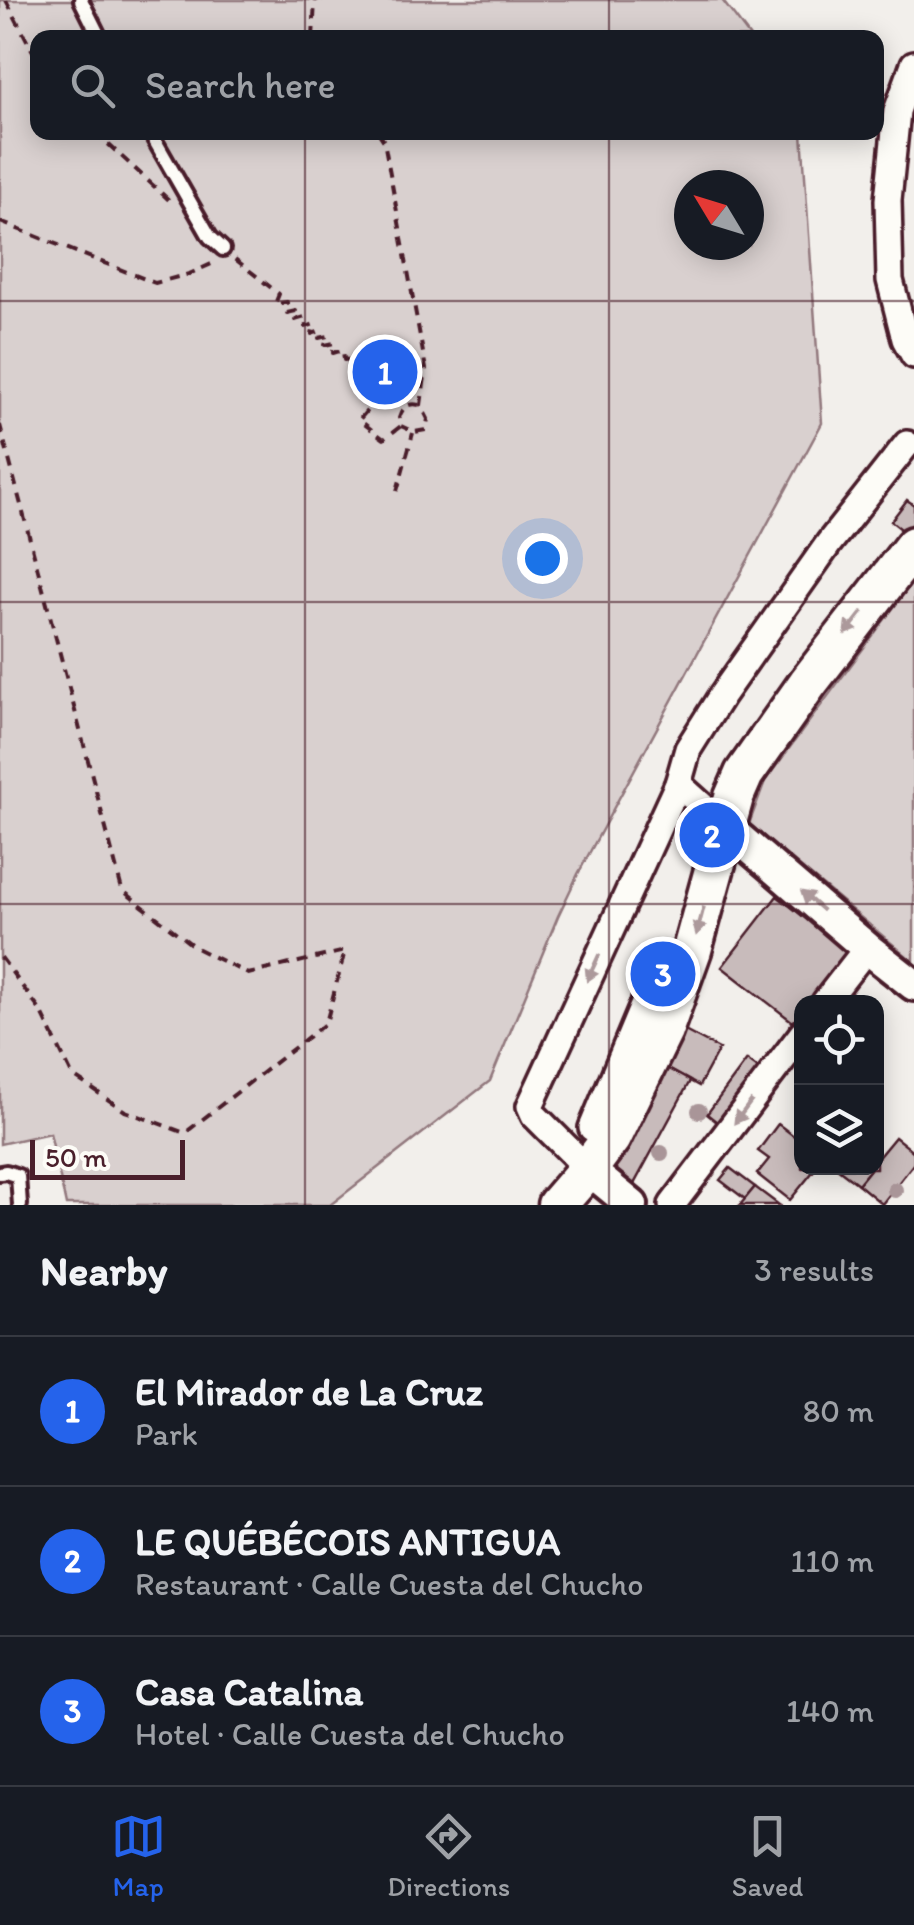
<!DOCTYPE html>
<html lang="en">
<head>
<meta charset="utf-8">
<style>
  :root { --surface:#171b24; --page:#242831; --text:#f1f3f6; --muted:#9ea1a6; --line:#363941; --accent:#2563eb }
  body { margin:0; font-family:Itim,sans-serif; background:var(--page); color:var(--text) }
  .controls { position:absolute; right:30px; bottom:30px; display:grid; overflow:hidden; border-radius:20px; box-shadow:0 5px 25px #0003 }
  .controls button { width:90px; height:90px; display:grid; place-items:center; padding:0; border:0; border-bottom:2px solid var(--line); background:var(--surface); color:var(--text); font:50px sans-serif }
  .compass { position:absolute; left:674px; top:170px; width:90px; height:90px; border-radius:50%; background:var(--surface); box-shadow:0 5px 25px #0003; rotate:308deg }
  .scale { position:absolute; left:30px; bottom:25px; width:155px; box-sizing:border-box; padding-left:10px; border:5px solid #4a1f2b; border-top:0; font-size:28px; line-height:35px; white-space:nowrap; color:#4a1f2b; -webkit-text-stroke:8px #fdfcf7; paint-order:stroke }
  .you { position:absolute; left:542px; top:558px; width:35px; height:35px; margin:-25px; border:8px solid #fff; border-radius:50%; background:#1a73e8; box-shadow:0 0 0 15px #1a73e833 }
  .badge { display:grid; place-items:center; width:65px; height:65px; border-radius:50%; background:var(--accent); color:#fff; font-size:32px; font-weight:700 }
  .pin { position:absolute; translate:-50% -50%; border:5px solid #fff; box-shadow:0 2px 10px #0006 }
  .list { margin:0; padding:0; list-style:none }
  h2 { display:flex; justify-content:space-between; align-items:center; height:130px; margin:0; padding:0 40px; font-size:42px }
  h2 small { font-size:32px; font-weight:400; color:var(--muted) }
  .list li { display:grid; grid-template-columns:65px 1fr auto; gap:30px; align-items:center; box-sizing:border-box; height:150px; padding:0 40px; border-top:2px solid var(--line) }
  .list b { display:block; font-size:38px; white-space:nowrap }
  .list p { margin:0; font-size:32px; white-space:nowrap; color:var(--muted) }
  .list em { font-size:32px; font-style:normal; color:var(--muted) }
  .icon { flex:none; width:55px; height:55px; fill:none; stroke:currentColor; stroke-width:2; stroke-linecap:round; stroke-linejoin:round }
  .map { position:relative; flex:none; width:914px; height:1205px; overflow:hidden }
  .search { position:absolute; background:var(--surface); box-shadow:0 5px 25px #0003; left:30px; right:30px; top:30px; height:110px; display:flex; align-items:center; gap:25px; box-sizing:border-box; padding:0 35px; border-radius:20px; color:var(--muted); font-size:38px }
  .sheet { height:580px; background:var(--surface) }
  nav { display:flex; justify-content:space-around; align-items:center; box-sizing:border-box; height:140px; border-top:2px solid var(--line); background:var(--surface); font-size:28px; color:var(--muted) }
  nav a { display:grid; justify-items:center; gap:5px }
  nav .on { color:var(--accent) }
  .map>svg:first-child { display:block }
  .green { fill:#d9d0cf; stroke:#92787d; stroke-width:2.5; fill-rule:evenodd }
  .building { fill:#c8bbbb; stroke:#4a1f2b; stroke-width:2.5 }
  .lines { fill:none; stroke-linecap:round; stroke-linejoin:round }
  .service-casing { stroke:#4a1f2b; stroke-width:20 }
  .minor-casing { stroke:#4a1f2b; stroke-width:32 }
  .tertiary-casing { stroke:#4a1f2b; stroke-width:38 }
  .primary-casing { stroke:#4a1f2b; stroke-width:45 }
  .path { stroke:#4a1f2b; stroke-width:4; stroke-dasharray:10 8; stroke-linecap:butt }
  .service { stroke:#fdfcf7; stroke-width:12 }
  .minor { stroke:#fdfcf7; stroke-width:25 }
  .tertiary { stroke:#fdfcf7; stroke-width:30 }
  .primary { stroke:#fdfcf7; stroke-width:38 }
  .tree { fill:#a99598 }
  .oneway { fill:#ac999b }
  .grid { fill:none; stroke:#4a1f2b; stroke-width:2.5; stroke-opacity:0.55 }
</style>
</head>
<body>
<div class="map">
<svg width="914" height="1205" viewBox="0 0 914 1205">
  <rect width="100%" height="100%" fill="#f2efeb"/>
  <filter id="ink" filterUnits="userSpaceOnUse"><feTurbulence type="fractalNoise" baseFrequency=".01" numOctaves="2"/><feDisplacementMap in="SourceGraphic" scale="20" xChannelSelector="R" yChannelSelector="G"/><feConvolveMatrix kernelMatrix="1 2 1 2 8 2 1 2 1" color-interpolation-filters="sRGB"/></filter>
  <g filter="url(#ink)">
    <!-- green -->
    <g class="green">
      <path d="M 0,0 L 722,0 L 750,37 L 38,38 L 38,132 L 802,133 L 822,423 L 578,874 L 558,916 L 490,1081 L 330,1205 L 66,1205 L 50,1133 L 0,1144 ZM 689,185 L 749,185 L 749,245 L 689,245 Z"/>
      <polygon points="914,580 914,962 749,824 765,781"/>
    </g>
    <!-- building -->
    <g class="building">
      <polygon points="907,500 914,505 914,522 906,533 891,521"/>
      <polygon points="777,896 848,951 808,1002 802,1002 802,1011 793,1022 722,967"/>
      <polygon points="681,1029 719,1049 699,1086 661,1065"/>
      <polygon points="747,1060 762,1071 722,1126 707,1114"/>
      <polygon points="661,1065 690,1081 633,1186 604,1171"/>
      <polygon points="778,1124 802,1142 802,1168 816,1168 790,1200 757,1174 769,1159 758,1151"/>
      <polygon points="895,1137 914,1152 914,1163 882,1204 858,1184 871,1168 876,1168 876,1160"/>
      <polygon points="730,1168 755,1187 745,1199 720,1180"/>
      <polygon points="837,1168 871,1168 858,1184"/>
      <polygon points="755,1187 779,1205 740,1205"/>
    </g>
    <g class="lines">
      <!-- service casing -->
      <g class="service-casing">
        <g id="service">
          <polyline points="81,0 100,38"/>
          <polyline points="150,132 210,237 223,249"/>
          <polyline points="0,1173 6,1172 18,1176 20,1205"/>
        </g>
      </g>
      <!-- minor casing -->
      <g class="minor-casing">
        <g id="minor">
          <polyline points="914,64 897,111 888,200 890,280 905,339 914,355"/>
          <polyline points="678,784 726,827"/>
          <polyline points="825,1002 867,948"/>
          <polyline points="611,1138 592,1128 661,963"/>
          <polyline points="588,1169 534,1115 530,1106 678,784 688,749 722,695 829,543 907,444"/>
          <polyline points="672,1205 802,1034"/>
        </g>
      </g>
      <!-- tertiary casing -->
      <g class="tertiary-casing">
        <g id="tertiary">
          <polyline points="726,827 867,948 914,985"/>
          <polyline points="588,1169 632,1205"/>
        </g>
      </g>
      <!-- primary casing -->
      <g class="primary-casing">
        <polyline id="primary" points="557,1205 588,1169 611,1138 663,1031 692,950 734,797 744,774 808,683 914,546"/>
      </g>
      <!-- path -->
      <g class="path">
        <polyline points="6,0 38,61"/>
        <polyline points="313,38 315,0"/>
        <polyline points="95,132 169,200"/>
        <polyline points="378,132 384,141 426,369 421,405 428,419 426,430 414,432 401,426"/>
        <polyline points="0,222 155,283 189,274 216,262"/>
        <polyline points="235,259 279,294 275,304 287,302 287,313 296,311 295,320 305,317 306,327 314,324 312,334 320,331 319,338 328,336 325,345 334,343 333,353 343,350 344,360 352,359 351,368 359,367 359,377 369,375 367,385 372,383 382,392"/>
        <path d="M 419,405 C 408,402 402,408 399,418 L 401,426 L 384,439 L 359,420 L 404,367 L 410,362 L 424,360"/>
        <polyline points="0,425 122,890 196,948 248,974 345,951 326,1023 185,1133 125,1111 72,1075 42,1013 0,956"/>
        <polyline points="397,491 413,433"/>
      </g>
      <!-- service -->
      <use href="#service" class="service"/>
      <!-- minor -->
      <use href="#minor" class="minor"/>
      <!-- tertiary -->
      <use href="#tertiary" class="tertiary"/>
      <!-- primary -->
      <use href="#primary" class="primary"/>
    </g>
    <!-- trees -->
    <g class="tree">
      <circle cx="699" cy="1111" r="8"/>
      <circle cx="661" cy="1153" r="8"/>
      <circle cx="895" cy="1190" r="8"/>
    </g>
    <!-- one-way arrows -->
    <defs><path id="oneway-solid" d="M-6-.8H1V-3.2L6.5 0L1 3.2V.8H-6Z" transform="scale(2.5)"/></defs>
    <g class="oneway">
      <use href="#oneway-solid" transform="translate(854 623) rotate(128)"/>
      <use href="#oneway-solid" transform="translate(812 901) rotate(-139)"/>
      <use href="#oneway-solid" transform="translate(700 921) rotate(105)"/>
      <use href="#oneway-solid" transform="translate(593 968) rotate(115)"/>
      <use href="#oneway-solid" transform="translate(743 1112) rotate(127)"/>
    </g>
  </g>
  <!-- grid -->
  <path class="grid" d="M 305,0 L 305,38M 609,0 L 609,38M 305,132 L 305,1205M 609,132 L 609,1205M 0,301 L 914,301M 0,602 L 914,602M 0,904 L 914,904"/>
</svg>
<div class="controls">
<button><svg class="icon" aria-label="locate" viewBox="0 0 24 24"><circle cx="12" cy="12" r="6"/><path d="M12 2v4M12 18v4M2 12h4M18 12h4"/></svg></button>
<button><svg class="icon" aria-label="layers" viewBox="0 0 24 24"><path d="M12 4l9 5-9 5-9-5zM3 14l9 5 9-5"/></svg></button>
</div>
<svg class="compass" viewBox="-18 -18 36 36"><path d="M0-13l5 13h-10z" fill="#e53935"/><path d="M0 13l5-13h-10z" fill="#9ea1a6"/></svg>
<div class="scale">50 m</div>
<div class="you"></div>
<div class="pin badge" style="left:385px;top:372px">1</div>
<div class="pin badge" style="left:712px;top:835px">2</div>
<div class="pin badge" style="left:663px;top:974px">3</div>
<div class="search"><svg class="icon" aria-label="search" viewBox="0 0 24 24"><circle cx="10" cy="10" r="6"/><path d="M15 15l6 6"/></svg>Search here</div>
</div>
<section class="sheet">
<h2>Nearby<small>3 results</small></h2>
<ul class="list">
<li><span class="badge">1</span><div><b>El Mirador de La Cruz</b><p>Park</p></div><em>80 m</em></li>
<li><span class="badge">2</span><div><b>LE QUÉBÉCOIS ANTIGUA</b><p>Restaurant · Calle Cuesta del Chucho</p></div><em>110 m</em></li>
<li><span class="badge">3</span><div><b>Casa Catalina</b><p>Hotel · Calle Cuesta del Chucho</p></div><em>140 m</em></li>
</ul>
</section>
<nav>
<a class="on"><svg class="icon" aria-label="map" viewBox="0 0 24 24"><path d="M3 6l6-2 6 2 6-2v14l-6 2-6-2-6 2zM9 4v14M15 6v14"/></svg>Map</a>
<a><svg class="icon" aria-label="directions" viewBox="0 0 24 24"><path d="M12 3l9 9-9 9-9-9zM9 14v-3h6M13 9l2 2-2 2"/></svg>Directions</a>
<a><svg class="icon" aria-label="saved" viewBox="0 0 24 24"><path d="M7 4h10v16l-5-4-5 4z"/></svg>Saved</a>
</nav>
</body>
</html>
